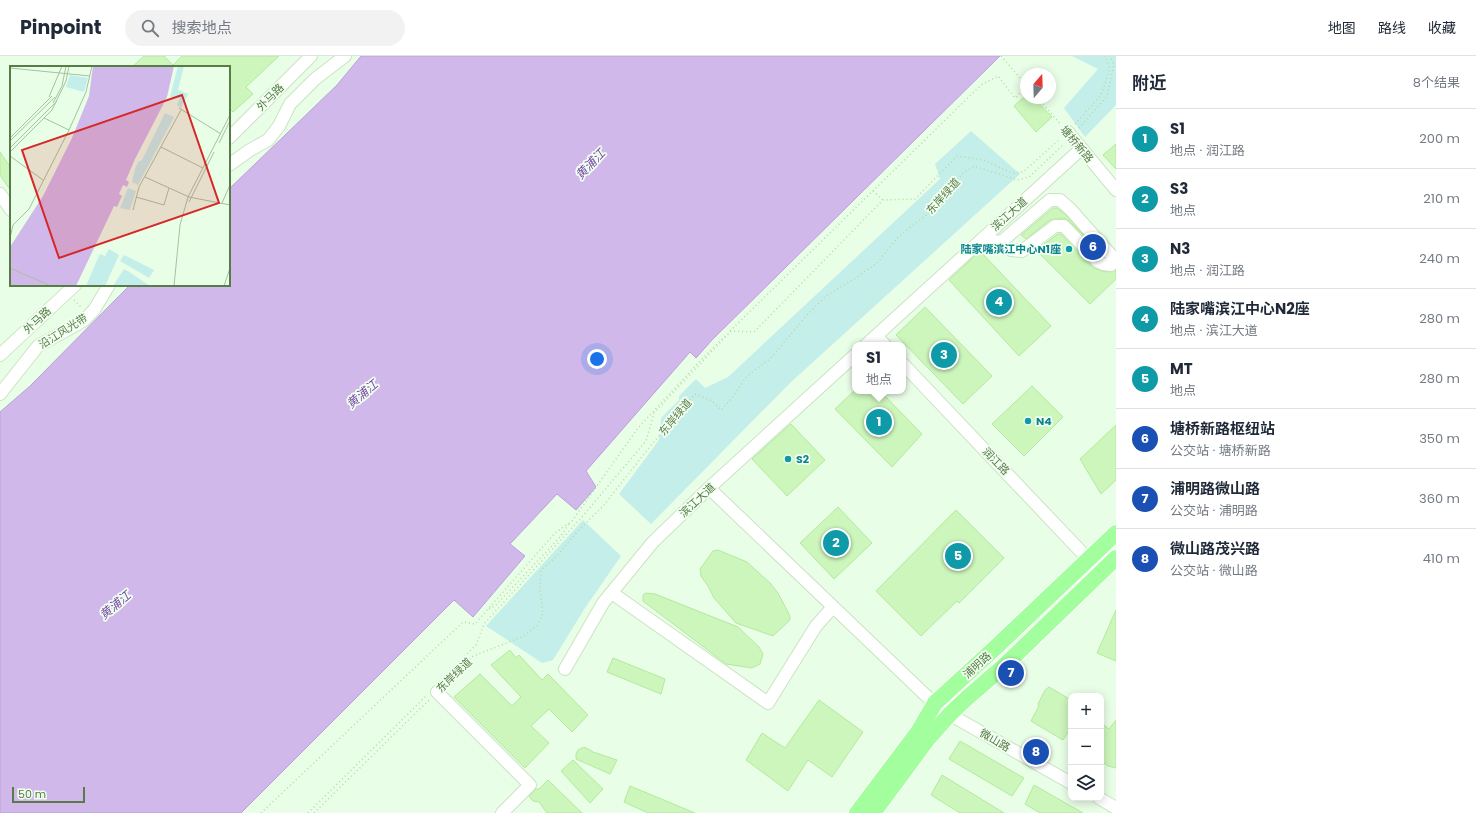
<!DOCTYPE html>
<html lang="zh">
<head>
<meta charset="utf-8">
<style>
  :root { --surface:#fff; --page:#f2f2f3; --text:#1f2937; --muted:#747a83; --line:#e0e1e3; --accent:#53833c }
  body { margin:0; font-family:Poppins,"Noto Sans SC",sans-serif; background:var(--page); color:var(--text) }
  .controls { position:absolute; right:12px; bottom:12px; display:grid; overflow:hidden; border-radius:8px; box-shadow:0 2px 10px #0003 }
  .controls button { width:36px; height:36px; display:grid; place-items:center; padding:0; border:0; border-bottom:1px solid var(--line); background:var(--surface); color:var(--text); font:20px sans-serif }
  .compass { position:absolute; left:1020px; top:12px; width:36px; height:36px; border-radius:50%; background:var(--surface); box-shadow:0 2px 10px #0003; rotate:19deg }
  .scale { position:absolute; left:12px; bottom:10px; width:73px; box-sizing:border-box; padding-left:4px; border:2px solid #597b48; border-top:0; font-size:11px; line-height:14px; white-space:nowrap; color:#597b48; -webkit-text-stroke:3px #f1fff0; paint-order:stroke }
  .you { position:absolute; left:597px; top:303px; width:14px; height:14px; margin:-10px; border:3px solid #fff; border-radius:50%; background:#1a73e8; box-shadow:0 0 0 6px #1a73e833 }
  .badge { display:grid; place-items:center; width:26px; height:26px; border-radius:50%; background:var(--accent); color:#fff; font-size:13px; font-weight:700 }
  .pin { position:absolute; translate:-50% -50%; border:2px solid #fff; box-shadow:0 1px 4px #0006 }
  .popup { position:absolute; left:852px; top:286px; width:54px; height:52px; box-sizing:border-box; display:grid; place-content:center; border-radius:8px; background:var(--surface); filter:drop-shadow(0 1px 3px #0005); font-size:13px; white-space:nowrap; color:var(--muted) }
  .popup b { font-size:15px; color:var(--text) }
  .popup::after { content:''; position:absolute; left:50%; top:100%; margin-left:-8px; border:8px solid transparent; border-top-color:var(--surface) }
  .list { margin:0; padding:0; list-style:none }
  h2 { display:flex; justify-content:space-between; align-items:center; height:52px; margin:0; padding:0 16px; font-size:17px }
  h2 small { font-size:13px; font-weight:400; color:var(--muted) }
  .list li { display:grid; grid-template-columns:26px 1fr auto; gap:12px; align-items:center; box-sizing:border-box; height:60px; padding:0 16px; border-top:1px solid var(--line) }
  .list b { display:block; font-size:15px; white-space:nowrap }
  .list p { margin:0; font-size:13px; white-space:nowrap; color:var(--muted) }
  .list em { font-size:13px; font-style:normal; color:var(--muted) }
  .icon { flex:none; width:22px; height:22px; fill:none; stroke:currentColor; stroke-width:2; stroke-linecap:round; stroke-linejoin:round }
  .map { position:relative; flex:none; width:1116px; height:757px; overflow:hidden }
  header { display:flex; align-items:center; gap:24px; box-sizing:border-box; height:56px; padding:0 20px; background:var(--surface); border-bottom:1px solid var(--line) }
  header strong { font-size:19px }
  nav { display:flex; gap:22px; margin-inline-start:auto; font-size:14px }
  .search { width:280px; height:36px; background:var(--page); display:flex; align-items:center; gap:10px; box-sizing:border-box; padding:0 14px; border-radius:22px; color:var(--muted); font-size:15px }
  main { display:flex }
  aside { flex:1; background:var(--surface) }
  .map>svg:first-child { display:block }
  .green { fill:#c4eeea }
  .water { fill:#d0b9ea; stroke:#bc9fdd }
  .building { fill:#cdf6bc; stroke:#b3ea9b }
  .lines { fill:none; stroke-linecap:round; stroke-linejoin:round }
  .minor-casing { stroke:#c9e4c1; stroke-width:14 }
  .major-casing { stroke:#fff; stroke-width:18 }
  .path { stroke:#b1dc9f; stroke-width:1.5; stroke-dasharray:1 3; stroke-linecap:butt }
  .minor { stroke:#fff; stroke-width:12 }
  .major { stroke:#a3ff9e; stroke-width:16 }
  .culture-dot { fill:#0f9aa8; stroke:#f1fff0; stroke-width:1.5 }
  .labels { text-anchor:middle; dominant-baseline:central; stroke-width:3.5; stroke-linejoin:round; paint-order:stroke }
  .street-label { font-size:11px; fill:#597b48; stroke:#f1fff0 }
  .culture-label { font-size:11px; font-weight:bold; fill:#0d838f; stroke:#f1fff0; text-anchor:start }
  .water-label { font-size:12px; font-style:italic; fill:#7648a7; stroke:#f1fff0 }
  .inset-river { fill:none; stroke:#d0b9ea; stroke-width:2 }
  .inset-road { fill:none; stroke:#a6c29e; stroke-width:1 }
  .view { fill:#d62828; fill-opacity:0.15; stroke:#d62828; stroke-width:2 }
  .inset-edge { fill:none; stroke:#597b48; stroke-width:2 }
</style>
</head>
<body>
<header>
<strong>Pinpoint</strong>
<div class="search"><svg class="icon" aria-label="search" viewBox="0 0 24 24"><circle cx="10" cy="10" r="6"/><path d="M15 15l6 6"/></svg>搜索地点</div>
<nav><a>地图</a><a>路线</a><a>收藏</a></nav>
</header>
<main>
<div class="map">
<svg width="1116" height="757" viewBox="0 0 1116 757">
  <rect width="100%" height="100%" fill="#e9fee7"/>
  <!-- green -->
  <g class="green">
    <polygon points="1072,0 1116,0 1116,49 1085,81 1064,52 1098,13"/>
    <polygon points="971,75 1020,118 790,327 651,468 619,438 659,384 661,362 679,344 679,340 696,323 705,332 728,321 940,123 935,108"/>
    <polygon points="583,464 621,500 585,552 553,604 542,607 486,570"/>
  </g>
  <!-- water -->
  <polygon class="water" points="361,0 1000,0 712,284 696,302 690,296 586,415 596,431 576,454 557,438 510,488 525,500 473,561 454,544 241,757 0,757 0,356 30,330 130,229 229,229 229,133 337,29"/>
  <!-- building -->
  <g class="building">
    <polygon points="144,0 164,0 173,9 182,0 279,0 246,31 253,38 233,56 229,52 229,11 132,11"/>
    <polygon points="1023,42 1034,42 1052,61 1036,76 1014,50"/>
    <polygon points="1116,88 1116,113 1103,99"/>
    <polygon points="0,96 11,112 11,135 0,119"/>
    <polygon points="1053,152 1057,152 1066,159 1089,185 1069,165 1064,162 1050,164 1026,183 1021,179"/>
    <polygon points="1058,178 1061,178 1093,212 1102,215 1110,216 1116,214 1116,223 1090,248 1036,194"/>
    <polygon points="980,195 1051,270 1019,300 949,224"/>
    <polygon points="925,251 992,320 963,348 896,279"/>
    <polygon points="1032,330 1063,361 1024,400 992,368"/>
    <polygon points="854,335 880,335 922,378 892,411 835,353"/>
    <polygon points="791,368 825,404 787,440 752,403"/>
    <polygon points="1116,369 1116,424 1101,438 1080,403"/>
    <polygon points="838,451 872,487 834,523 800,487"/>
    <polygon points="956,454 1004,502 959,547 957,545 921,580 876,535"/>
    <polygon points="718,494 747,506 770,527 778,537 790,560 790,564 773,580 736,567 714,542 708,530 701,520 700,513 713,495"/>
    <polygon points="646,537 655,538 738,571 759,591 763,598 760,608 752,612 726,608 643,545 643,539"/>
    <polygon points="1116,554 1116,605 1097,597"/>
    <polygon points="510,594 516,602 519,599 542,624 548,618 588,659 572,676 549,653 531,670 549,687 525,712 454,641 480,618 512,650 521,641 491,609"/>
    <polygon points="613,602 665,623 661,638 607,616"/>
    <polygon points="1049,631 1071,644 1071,672 1063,684 1031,665 1039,650 1038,648 1045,634"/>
    <polygon points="819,644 863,676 832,721 808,704 788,735 746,704 762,677 785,692"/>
    <polygon points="1116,664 1116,712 1108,710 1104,707 1101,707 1101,667 1109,673"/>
    <polygon points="960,685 1024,722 1012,740 949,703"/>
    <polygon points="584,691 590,694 593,696 617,704 610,718 576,703 576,698 578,694"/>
    <polygon points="573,704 603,733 590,747 561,715"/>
    <polygon points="942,719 1004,757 960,757 931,739"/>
    <polygon points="548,724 582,757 547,757 539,746 533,745 529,740 536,733 539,733"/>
    <polygon points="1034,729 1083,757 1040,757 1025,748"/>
    <polygon points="630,730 695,757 648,757 624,746"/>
  </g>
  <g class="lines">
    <!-- minor casing -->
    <g class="minor-casing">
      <g id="minor">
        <polyline points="1068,76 1116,134"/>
        <polyline points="229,82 311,0"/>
        <polyline points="229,109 250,94 268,84 279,70 290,48 315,23 345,0"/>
        <polyline points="0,138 11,154"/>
        <polyline points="993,185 1001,186 1050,144 1060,144 1071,154 1110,198 1113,201 1116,201"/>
        <polyline points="993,185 1011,194 1022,195 1055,170 1064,170 1097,205 1103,208 1111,209 1116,203"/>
        <polyline points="876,280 885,289"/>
        <polyline points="866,289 1081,93"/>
        <polyline points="0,299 75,229"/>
        <polyline points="903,308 1088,503"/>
        <polyline points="0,338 38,290 83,265 94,254 109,229"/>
        <polyline points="709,432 940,653 1071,727"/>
        <polyline points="612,537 768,647 816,570 833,551"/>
        <polyline points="565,613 603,547 653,486 709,432 855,299"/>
        <polyline points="437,636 530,729 502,757"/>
        <polyline points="1099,742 1116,752"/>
      </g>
    </g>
    <!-- major casing -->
    <g class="major-casing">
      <g id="major">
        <polyline points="857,757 918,676 935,647 995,592 1116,477"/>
        <polyline points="873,757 927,684 950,658 967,642 1004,610 1116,502"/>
      </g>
    </g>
    <!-- path -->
    <g class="path">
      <polyline points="1001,0 1026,29"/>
      <polyline points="1038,42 1061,69"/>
      <polyline points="1075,68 1101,39 1110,13 1105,0"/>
      <polyline points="1079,72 1107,40 1114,9 1110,0"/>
      <polyline points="873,135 883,144"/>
      <polyline points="74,244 81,251"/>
      <polyline points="730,275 981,29 998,20 1015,42 1026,31"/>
      <polyline points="489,553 496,549 561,480 570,466"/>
      <polyline points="439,626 476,589 484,568 582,461 646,385 654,357 731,275 754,276 883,144 915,143 957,100 984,104 1012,117 1023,116 1060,83"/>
      <polyline points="444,629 473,600 522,581 537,570 543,557 540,534 541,514 557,500 576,477 604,449 652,388 695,338 712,345 721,354 732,342 747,320 771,302 806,260 826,240 854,223 877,207 899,180 929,157 963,117 974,110 1017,124 1029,121 1064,88"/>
      <polyline points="261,757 463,566 475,568 555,477 572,465 638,372 699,306 725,280"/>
      <polyline points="308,757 427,639"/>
      <polyline points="314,757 430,643"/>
    </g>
    <!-- minor -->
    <use href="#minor" class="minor"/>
    <!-- major -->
    <use href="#major" class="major"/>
  </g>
  <!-- markers -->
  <g class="culture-dot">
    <circle cx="1069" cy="193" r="4"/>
    <circle cx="1028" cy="365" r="4"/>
    <circle cx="788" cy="403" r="4"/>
  </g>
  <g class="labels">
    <!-- street labels -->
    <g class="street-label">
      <text transform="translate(270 41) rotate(-45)">外马路</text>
      <text transform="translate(1077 88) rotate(50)">塘桥新路</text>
      <text transform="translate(943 140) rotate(-48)">东岸绿道</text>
      <text transform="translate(1009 158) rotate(-42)">滨江大道</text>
      <text transform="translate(37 264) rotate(-43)">外马路</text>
      <text transform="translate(63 275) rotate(-32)">沿江风光带</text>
      <text transform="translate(675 361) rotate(-50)">东岸绿道</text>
      <text transform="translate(996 405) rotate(46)">润江路</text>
      <text transform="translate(697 444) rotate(-43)">滨江大道</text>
      <text transform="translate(977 609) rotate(-42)">浦明路</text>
      <text transform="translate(454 619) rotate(-44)">东岸绿道</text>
      <text transform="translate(995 684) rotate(30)">微山路</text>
    </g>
    <!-- culture labels -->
    <g class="culture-label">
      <text x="1061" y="193" text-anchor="end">陆家嘴滨江中心N1座</text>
      <text x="1036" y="365">N4</text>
      <text x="796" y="403">S2</text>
    </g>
    <!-- water labels -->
    <g class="water-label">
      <text transform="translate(590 108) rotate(-46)">黄浦江</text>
      <text transform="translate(362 338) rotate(-40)">黄浦江</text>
      <text transform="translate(115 549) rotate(-40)">黄浦江</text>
    </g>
  </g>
  <!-- overview -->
  <g transform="translate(10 10)">
    <rect width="220" height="220" fill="#e9fee7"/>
    <path d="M 168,0 L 174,0 L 168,24 L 178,28 L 171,42 L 167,39 L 170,32 L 160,31 ZM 60,9 L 78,12 L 74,26 L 56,21 ZM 155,47 L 164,51 L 128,119 L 122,116 L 125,103 L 128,96 L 132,94 ZM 118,122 L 126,125 L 120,144 L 110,142 ZM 99,183 L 109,189 L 95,220 L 76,220 L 88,192 L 90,188 L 95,190 ZM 114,189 L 144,204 L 139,212 L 110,195 ZM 114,203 L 118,205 L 140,220 L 103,220 Z" fill="#c4eeea"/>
    <path d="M 83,0 L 164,0 L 157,31 L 125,93 L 116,114 L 119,116 L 117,121 L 113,119 L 109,128 L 112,130 L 107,141 L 104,140 L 66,220 L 0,220 L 0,181 L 33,130 L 62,72 L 79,30 Z" fill="#d0b9ea"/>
    <path class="inset-river" d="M 111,0 L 155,35M 9,204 L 20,172 L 14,167M 4,220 L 8,207"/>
    <path class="inset-road" d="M 0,2 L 80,10M 39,31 L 52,0M 43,37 L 52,20 L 56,0M 169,42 L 211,68M 34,52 L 59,64M 0,72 L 42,30M 0,75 L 45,31M 209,77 L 220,55M 151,81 L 193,102M 0,82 L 47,35M 0,86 L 42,44 L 56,15 L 59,0M 0,90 L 33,114M 135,111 L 179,131 L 220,139M 126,131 L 154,139 L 159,122M 179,136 L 204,86M 212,137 L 220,119M 123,144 L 129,121 L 171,44M 0,172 L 3,159 L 19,143 L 59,64 L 76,26 L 82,0M 0,202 L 41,220M 164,220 L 170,159 L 178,131 L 220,49M 214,220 L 220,202"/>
    <path class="view" d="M 172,29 L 209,137 L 49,192 L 12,84 Z"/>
    <rect width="220" height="220" class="inset-edge"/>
  </g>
</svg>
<div class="controls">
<button>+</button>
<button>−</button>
<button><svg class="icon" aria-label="layers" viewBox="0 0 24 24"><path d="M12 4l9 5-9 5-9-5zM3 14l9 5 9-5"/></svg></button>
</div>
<svg class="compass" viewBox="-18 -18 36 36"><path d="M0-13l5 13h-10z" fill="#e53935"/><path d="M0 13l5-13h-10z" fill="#747a83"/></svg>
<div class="scale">50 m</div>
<div class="you"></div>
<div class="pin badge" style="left:879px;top:366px;background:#0f9aa8">1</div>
<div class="popup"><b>S1</b>地点</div>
<div class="pin badge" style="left:836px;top:487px;background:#0f9aa8">2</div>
<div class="pin badge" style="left:944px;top:299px;background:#0f9aa8">3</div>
<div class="pin badge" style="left:999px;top:246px;background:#0f9aa8">4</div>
<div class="pin badge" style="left:958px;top:500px;background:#0f9aa8">5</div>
<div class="pin badge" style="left:1093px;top:191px;background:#1a4fb4">6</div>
<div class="pin badge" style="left:1011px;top:617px;background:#1a4fb4">7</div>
<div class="pin badge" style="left:1036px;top:696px;background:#1a4fb4">8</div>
</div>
<aside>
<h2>附近<small>8个结果</small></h2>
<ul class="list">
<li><span class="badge" style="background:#0f9aa8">1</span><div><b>S1</b><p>地点 · 润江路</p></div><em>200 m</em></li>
<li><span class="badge" style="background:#0f9aa8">2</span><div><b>S3</b><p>地点</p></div><em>210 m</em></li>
<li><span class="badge" style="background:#0f9aa8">3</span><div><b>N3</b><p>地点 · 润江路</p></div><em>240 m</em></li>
<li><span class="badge" style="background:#0f9aa8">4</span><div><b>陆家嘴滨江中心N2座</b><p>地点 · 滨江大道</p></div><em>280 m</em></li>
<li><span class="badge" style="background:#0f9aa8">5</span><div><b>MT</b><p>地点</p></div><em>280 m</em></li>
<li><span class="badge" style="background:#1a4fb4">6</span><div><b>塘桥新路枢纽站</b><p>公交站 · 塘桥新路</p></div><em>350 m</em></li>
<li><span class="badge" style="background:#1a4fb4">7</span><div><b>浦明路微山路</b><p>公交站 · 浦明路</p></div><em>360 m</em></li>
<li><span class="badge" style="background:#1a4fb4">8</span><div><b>微山路茂兴路</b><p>公交站 · 微山路</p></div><em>410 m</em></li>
</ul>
</aside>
</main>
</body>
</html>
